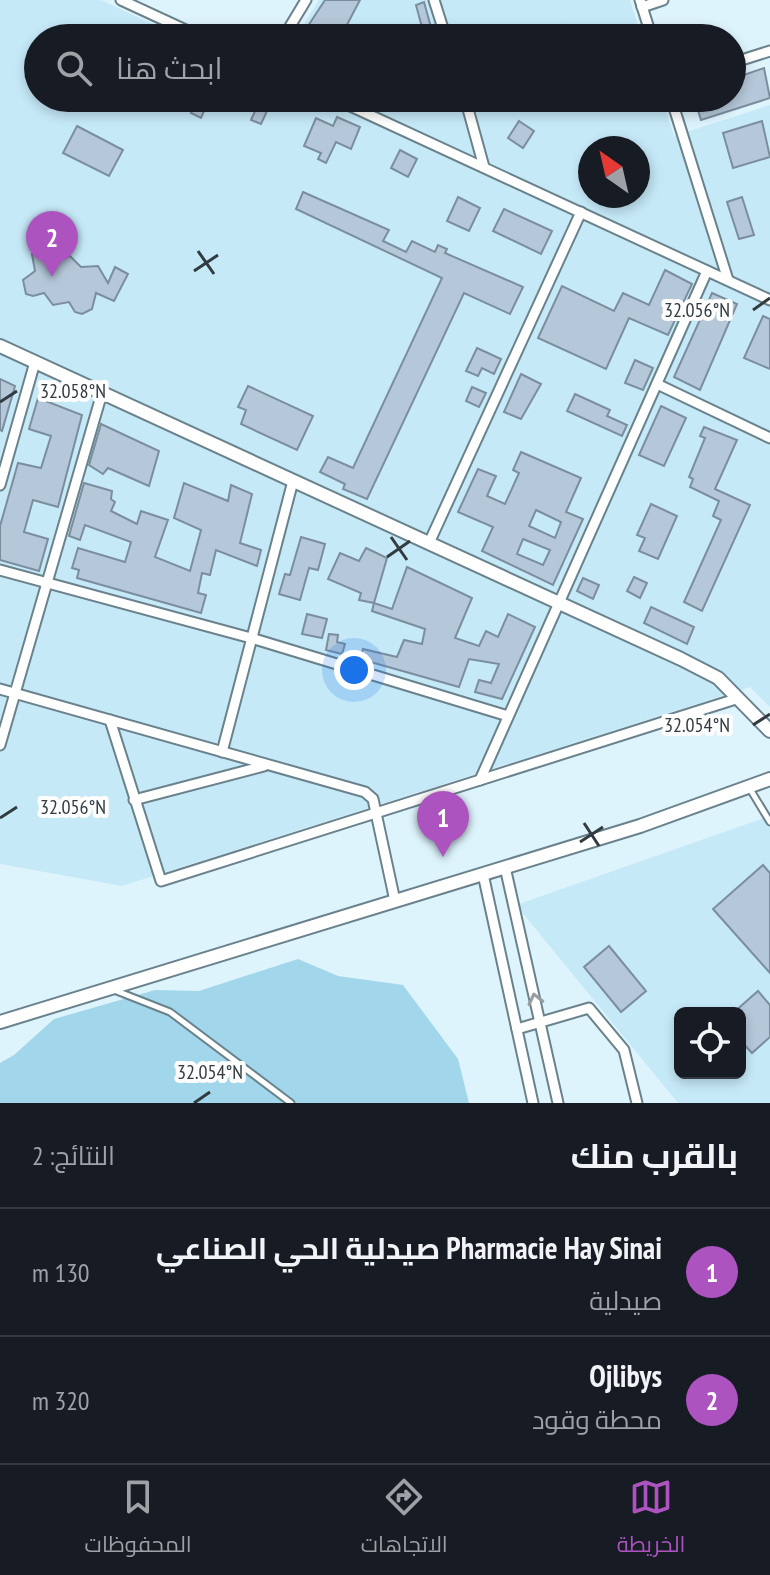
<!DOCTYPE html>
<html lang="ar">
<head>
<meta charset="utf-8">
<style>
  :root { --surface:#171b24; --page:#20242c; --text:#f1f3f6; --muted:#9ea1a6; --line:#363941; --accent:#ad53bf }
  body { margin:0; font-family:"PT Sans Narrow",Cairo,sans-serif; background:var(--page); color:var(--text); direction:rtl }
  .controls { position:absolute; right:24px; bottom:24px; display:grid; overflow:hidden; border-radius:12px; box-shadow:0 4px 12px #0003 }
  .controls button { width:72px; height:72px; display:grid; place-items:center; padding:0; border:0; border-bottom:2px solid var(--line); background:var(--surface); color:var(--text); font:40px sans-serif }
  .compass { position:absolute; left:578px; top:136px; width:72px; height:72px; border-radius:50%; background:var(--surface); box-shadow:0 4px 12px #0003; rotate:326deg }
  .you { position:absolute; left:354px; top:670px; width:28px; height:28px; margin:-20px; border:6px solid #fff; border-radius:50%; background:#1a73e8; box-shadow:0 0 0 12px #1a73e833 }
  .badge { display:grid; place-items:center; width:52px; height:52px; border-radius:50%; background:var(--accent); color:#fff; font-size:26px; font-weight:700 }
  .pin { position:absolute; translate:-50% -66px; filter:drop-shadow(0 2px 4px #0008) }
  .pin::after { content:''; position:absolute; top:42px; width:28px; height:24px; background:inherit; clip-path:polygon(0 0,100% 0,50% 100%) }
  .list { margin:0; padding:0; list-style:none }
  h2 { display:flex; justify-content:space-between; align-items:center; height:104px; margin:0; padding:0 32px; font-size:34px }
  h2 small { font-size:26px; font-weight:400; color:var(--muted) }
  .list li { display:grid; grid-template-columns:52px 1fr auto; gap:24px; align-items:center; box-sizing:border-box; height:128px; padding:0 32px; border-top:2px solid var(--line) }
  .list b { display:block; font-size:30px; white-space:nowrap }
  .list p { margin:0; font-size:26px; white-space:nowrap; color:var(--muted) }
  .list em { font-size:26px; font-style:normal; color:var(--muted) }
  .icon { flex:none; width:44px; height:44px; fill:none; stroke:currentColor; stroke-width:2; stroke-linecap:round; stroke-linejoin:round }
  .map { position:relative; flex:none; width:770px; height:1103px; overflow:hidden; direction:ltr }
  .search { position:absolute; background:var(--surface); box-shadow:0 4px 12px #0003; left:24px; right:24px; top:24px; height:88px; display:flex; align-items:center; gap:20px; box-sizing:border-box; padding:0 28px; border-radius:44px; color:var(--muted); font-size:30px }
  .sheet { height:360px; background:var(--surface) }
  nav { display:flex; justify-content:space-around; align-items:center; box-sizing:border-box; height:112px; border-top:2px solid var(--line); background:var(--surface); font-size:22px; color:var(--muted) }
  nav a { display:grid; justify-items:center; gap:4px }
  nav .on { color:var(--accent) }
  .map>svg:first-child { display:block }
  .built { fill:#c6e9f8; fill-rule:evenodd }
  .green { fill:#a1d6eb }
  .building { fill:#b5c8d9; stroke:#7b8e9e; stroke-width:2; fill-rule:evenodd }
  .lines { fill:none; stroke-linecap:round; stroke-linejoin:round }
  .service-casing { stroke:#6a828c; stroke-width:9 }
  .minor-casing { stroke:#6a828c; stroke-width:13 }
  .tertiary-casing { stroke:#6a828c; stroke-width:16 }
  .service { stroke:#fff; stroke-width:5 }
  .minor { stroke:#fff; stroke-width:9 }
  .tertiary { stroke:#fff; stroke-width:12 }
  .oneway { stroke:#989da0 }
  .ticks { fill:none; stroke:#313b40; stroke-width:3 }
  .ticks-label { font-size:20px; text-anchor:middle; fill:#313b40; stroke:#fdfdfd; stroke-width:8; stroke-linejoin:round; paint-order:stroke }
</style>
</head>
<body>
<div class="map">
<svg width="770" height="1103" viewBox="0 0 770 1103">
  <rect width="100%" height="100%" fill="#def4fd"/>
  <!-- built -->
  <g class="built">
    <path d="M 0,0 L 101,0 L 183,38 L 38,38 L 38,98 L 662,98 L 674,136 L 770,105 L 770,707 L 750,687 L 122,886 L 0,864 ZM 590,148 L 638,148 L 638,196 L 590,196 Z"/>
    <polygon points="319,0 630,0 642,38 295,38"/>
    <path d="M 770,816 L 770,1103 L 678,1103 L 516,905 ZM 680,1013 L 740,1013 L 740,1073 L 680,1073 Z"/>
  </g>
  <!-- green -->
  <polygon class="green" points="298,959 338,976 403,985 458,1059 469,1103 0,1103 0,1063 14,1055 54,1019 155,990 199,991"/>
  <!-- building -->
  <g class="building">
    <polygon points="325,0 360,0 340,38 326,38 306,29"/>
    <polygon points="424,2 434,38 407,38 423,31 416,5"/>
    <polygon points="566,25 570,38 529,38 529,36"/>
    <polygon points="764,68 770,98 701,120 694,98 732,98 732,79"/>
    <polygon points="198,98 210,98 201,118 191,113"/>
    <polygon points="261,98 273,98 261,124 251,120"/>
    <polygon points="337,117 360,127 351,149 336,142 326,163 318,159 321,153 304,146 316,118 333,126"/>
    <polygon points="519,121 534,131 523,148 508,138"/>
    <polygon points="762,121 770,157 733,168 723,133"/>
    <polygon points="77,126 123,150 109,176 63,153"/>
    <polygon points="400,150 417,159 408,177 391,168"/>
    <polygon points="303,192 389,230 383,241 406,252 412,241 435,252 438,245 447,249 445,253 523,287 510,314 464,293 367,499 343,489 345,484 320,472 328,457 353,468 442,278 296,209"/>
    <polygon points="458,197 480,208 469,231 447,221"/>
    <polygon points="742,197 754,235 739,239 727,202"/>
    <polygon points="504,209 552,231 541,254 493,231"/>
    <polygon points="41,247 50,248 57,259 70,256 81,267 98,266 108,283 115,267 128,274 114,301 96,293 92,309 82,314 75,312 69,302 53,305 44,293 33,296 26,294 23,280 35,271 32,254"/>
    <polygon points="665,270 692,284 668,335 629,318 606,369 538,338 562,286 614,311 623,293 649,305"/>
    <polygon points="712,293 737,304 700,390 674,377"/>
    <polygon points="763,316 770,319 770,369 744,358"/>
    <polygon points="477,348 501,359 494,374 482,368 478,376 466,371"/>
    <polygon points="635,360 653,368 643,390 625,383"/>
    <polygon points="521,374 541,384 521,419 504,412"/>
    <polygon points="0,379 15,386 2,431 0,430"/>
    <polygon points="248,386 313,416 297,450 241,424 246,410 238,407"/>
    <polygon points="472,387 486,393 479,407 466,401"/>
    <polygon points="575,394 610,410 607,416 627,425 622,436 567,411"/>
    <polygon points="38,398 82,415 58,507 33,500 24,532 48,539 39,571 0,560 0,526 18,463 41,468 51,436 29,429"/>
    <polygon points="661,406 686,418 664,466 639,455"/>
    <polygon points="101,424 159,451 149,486 108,468 103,474 89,465"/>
    <polygon points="704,427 737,440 715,489 750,505 702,611 684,602 721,520 713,516 719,501 690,487 693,479 689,477 705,438 700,436"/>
    <path d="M 521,452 L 581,478 L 566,512 L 583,519 L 553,585 L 482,551 L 493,527 L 458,512 L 478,469 L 496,476 L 487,496 L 505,504 L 519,473 L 513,470 ZM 536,510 L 561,522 L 555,538 L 529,526 ZM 523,539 L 550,550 L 543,565 L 517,554 Z"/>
    <polygon points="84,483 112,491 111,499 115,502 111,511 137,524 141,511 168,520 155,557 190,571 201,530 174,518 184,483 228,501 231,485 252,494 240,543 261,550 257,566 216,550 210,575 202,573 198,593 206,595 201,613 77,578 79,570 72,568 78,548 125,562 131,542 85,525 80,540 69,536"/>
    <polygon points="651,504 677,516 658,559 639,551 645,538 637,535"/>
    <polygon points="301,537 325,544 318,570 309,568 300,600 279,594 285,574 290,575"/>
    <polygon points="366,548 387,558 374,603 359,600 361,593 328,579 340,553 359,561"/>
    <polygon points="407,567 472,598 455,638 479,646 486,631 498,637 508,614 535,627 502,699 475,692 479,680 491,683 499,664 469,659 459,687 360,659 363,649 397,657 404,640 422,644 425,629 372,611 374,603 392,609"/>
    <polygon points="634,577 647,583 640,598 627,591"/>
    <polygon points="583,578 599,585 593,599 577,591"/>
    <polygon points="651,607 694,627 687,644 644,623"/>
    <polygon points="307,614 327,619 322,638 302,634"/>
    <polygon points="329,634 338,635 337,642 345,644 342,654 326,650"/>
    <polygon points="763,865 770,873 770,973 713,909"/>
    <polygon points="609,946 646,991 621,1012 584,967"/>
    <polygon points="758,991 770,1005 770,1037 752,1053 740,1040 740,1013 733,1013"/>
  </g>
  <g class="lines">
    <!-- service casing -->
    <g class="service-casing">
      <g id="service">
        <polyline points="750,789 770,822"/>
        <polyline points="114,990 170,1012 291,1103"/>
      </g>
    </g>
    <!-- minor casing -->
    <g class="minor-casing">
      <g id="minor">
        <polyline points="121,0 203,38"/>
        <polyline points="434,0 446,38"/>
        <polyline points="640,0 652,38"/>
        <polyline points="642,7 663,0"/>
        <polyline points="283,38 306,0"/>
        <polyline points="732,63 770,51"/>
        <polyline points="333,98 770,300"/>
        <polyline points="465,98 484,167"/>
        <polyline points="671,98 728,280"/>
        <polyline points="657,384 770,438"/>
        <polyline points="0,485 35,362"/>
        <polyline points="429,543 581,212"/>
        <polyline points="0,570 251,638 508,716"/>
        <polyline points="0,689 365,792 373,799 395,901"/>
        <polyline points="110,720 161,881 739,698"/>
        <polyline points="0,745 102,393"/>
        <polyline points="222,752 293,481"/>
        <polyline points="480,780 707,271"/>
        <polyline points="134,800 264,766"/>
        <polyline points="505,867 558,1103"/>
        <polyline points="483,874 533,1103"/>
        <polyline points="517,1029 589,1008 624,1050 637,1103"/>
      </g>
    </g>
    <!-- tertiary casing -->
    <g class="tertiary-casing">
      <g id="tertiary">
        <polyline points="0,346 681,659 718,678 770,731"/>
        <polyline points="0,1022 640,826 770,779"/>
      </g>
    </g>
    <!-- service -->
    <use href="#service" class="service"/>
    <!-- minor -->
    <use href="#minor" class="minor"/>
    <!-- tertiary -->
    <use href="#tertiary" class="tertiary"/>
  </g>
  <!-- one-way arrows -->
  <defs><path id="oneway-chevron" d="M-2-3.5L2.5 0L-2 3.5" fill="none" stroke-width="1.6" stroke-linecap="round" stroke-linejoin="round" transform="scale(2)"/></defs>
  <use class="oneway" href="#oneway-chevron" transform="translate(535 999) rotate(-103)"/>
  <!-- ticks -->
  <path class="ticks" d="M 198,251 L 214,274M 194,271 L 218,255M 753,310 L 770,298M 0,402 L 17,391M 391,537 L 407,560M 387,557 L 410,541M 753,725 L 770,714M 0,818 L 17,807M 584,823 L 599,846M 580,842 L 603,827M 194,1103 L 210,1092"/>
  <g class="ticks-label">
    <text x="697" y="317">32.056°N</text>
    <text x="73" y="398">32.058°N</text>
    <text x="697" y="732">32.054°N</text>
    <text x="73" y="814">32.056°N</text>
    <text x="210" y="1079">32.054°N</text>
  </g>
</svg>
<div class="controls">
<button><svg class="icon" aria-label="locate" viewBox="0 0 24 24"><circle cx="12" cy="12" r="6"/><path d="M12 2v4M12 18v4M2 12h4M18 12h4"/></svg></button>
</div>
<svg class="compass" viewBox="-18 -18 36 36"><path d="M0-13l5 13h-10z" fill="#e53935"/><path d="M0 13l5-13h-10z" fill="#9ea1a6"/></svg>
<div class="you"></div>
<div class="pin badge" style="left:443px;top:857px">1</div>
<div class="pin badge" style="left:52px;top:277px">2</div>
<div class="search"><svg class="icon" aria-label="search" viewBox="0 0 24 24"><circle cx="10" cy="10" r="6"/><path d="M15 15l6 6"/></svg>ابحث هنا</div>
</div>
<section class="sheet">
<h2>بالقرب منك<small>النتائج: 2</small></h2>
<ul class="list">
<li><span class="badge">1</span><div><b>Pharmacie Hay Sinai صيدلية الحي الصناعي</b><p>صيدلية</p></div><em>130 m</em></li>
<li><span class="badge">2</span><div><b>Ojlibys</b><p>محطة وقود</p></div><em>320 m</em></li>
</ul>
</section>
<nav>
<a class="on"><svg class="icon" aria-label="map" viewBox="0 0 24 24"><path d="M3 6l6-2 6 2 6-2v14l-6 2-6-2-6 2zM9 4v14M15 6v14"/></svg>الخريطة</a>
<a><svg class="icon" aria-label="directions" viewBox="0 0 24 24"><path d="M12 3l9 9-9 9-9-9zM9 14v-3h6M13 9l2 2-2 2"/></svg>الاتجاهات</a>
<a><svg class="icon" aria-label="saved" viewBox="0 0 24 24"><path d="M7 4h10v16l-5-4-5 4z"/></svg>المحفوظات</a>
</nav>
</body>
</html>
